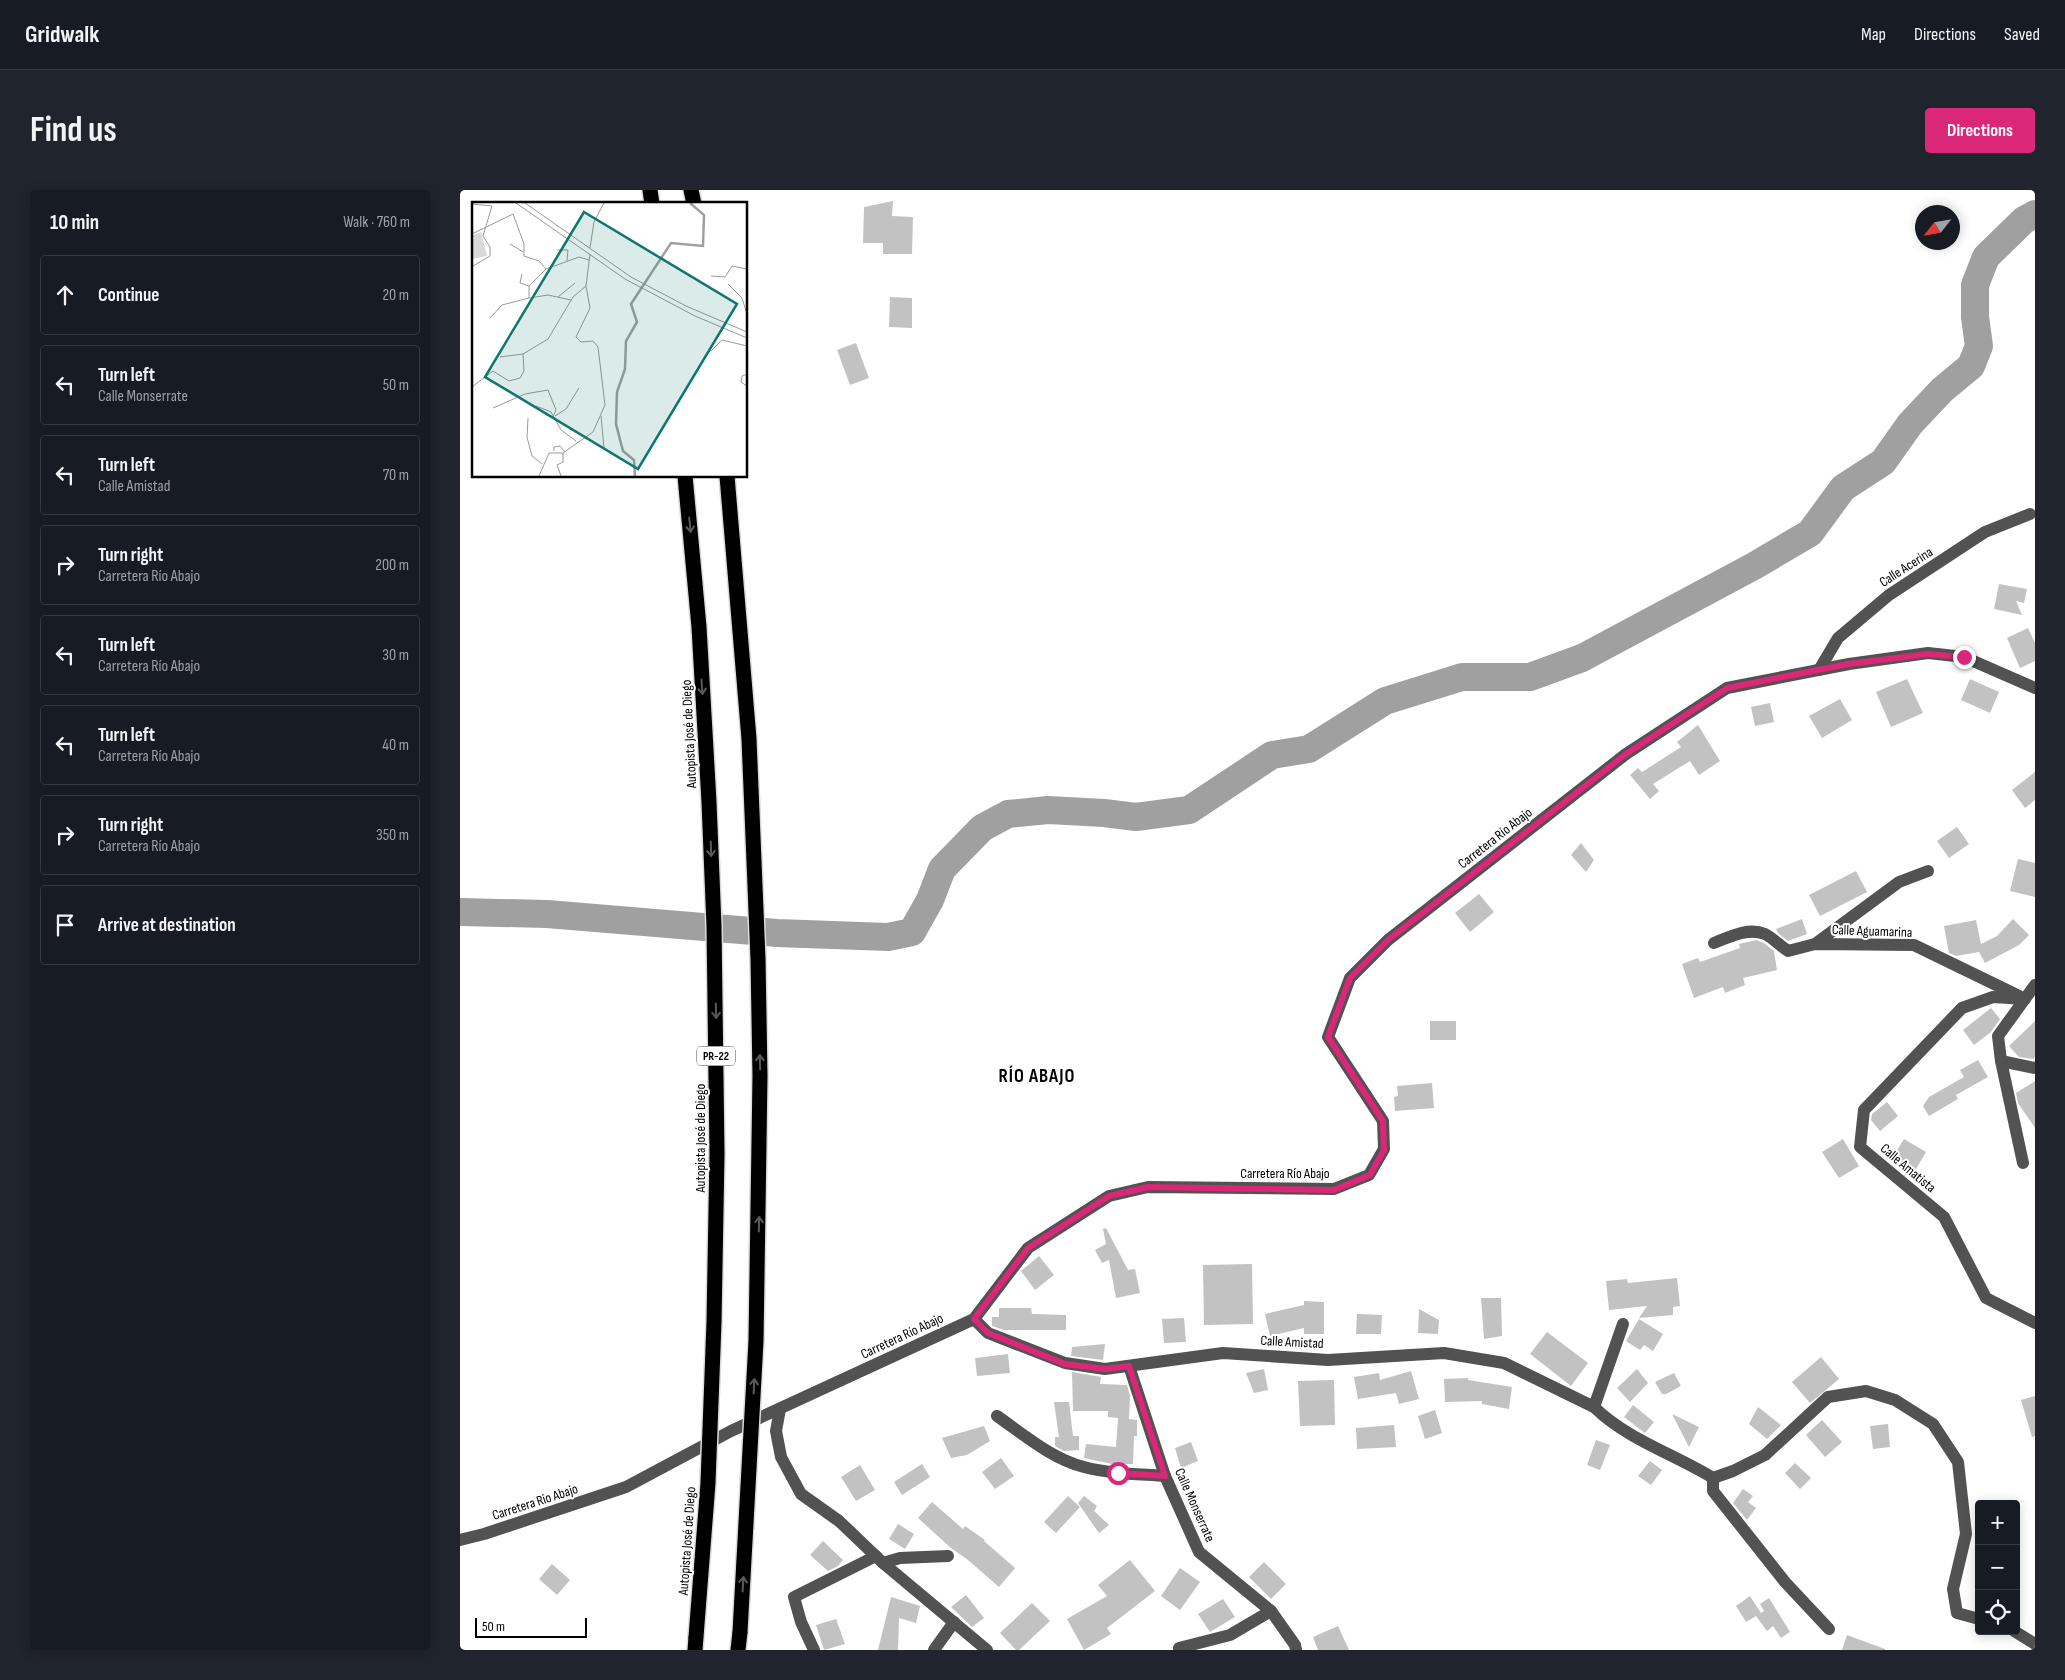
<!DOCTYPE html>
<html lang="en">
<head>
<meta charset="utf-8">
<style>
  :root { --surface:#171b24; --page:#20242c; --text:#f1f3f6; --muted:#9ea1a6; --line:#363941; --accent:#db2777 }
  body { margin:0; font-family:"Sofia Sans Condensed",sans-serif; background:var(--page); color:var(--text) }
  .controls { position:absolute; right:15px; bottom:15px; display:grid; overflow:hidden; border-radius:5px; box-shadow:0 2px 12px #0003 }
  .controls button { width:45px; height:45px; display:grid; place-items:center; padding:0; border:0; border-bottom:1px solid var(--line); background:var(--surface); color:var(--text); font:25px sans-serif }
  .compass { position:absolute; left:1455px; top:15px; width:45px; height:45px; border-radius:50%; background:var(--surface); box-shadow:0 2px 12px #0003; rotate:239deg }
  .scale { position:absolute; left:15px; bottom:12px; width:112px; box-sizing:border-box; padding-left:5px; border:2px solid #000; border-top:0; font-size:14px; line-height:18px; white-space:nowrap; color:#000; -webkit-text-stroke:4px #fff; paint-order:stroke }
  .stop { position:absolute; width:15px; height:15px; margin:-11px; border:4px solid #db2777; border-radius:50%; background:#fff }
  .stop.end { background:#db2777; border-color:#fff; box-shadow:0 1px 5px #0008 }
  .list { margin:0; padding:0; list-style:none }
  h2 { display:flex; justify-content:space-between; align-items:center; height:65px; margin:0; padding:0 20px; font-size:21px }
  h2 small { font-size:16px; font-weight:400; color:var(--muted) }
  .list li { display:grid; grid-template-columns:32px 1fr auto; gap:15px; align-items:center; box-sizing:border-box; height:80px; margin:0 10px 10px; padding:0 10px; border:1px solid var(--line); border-radius:5px }
  .list b { display:block; font-size:19px; white-space:nowrap }
  .list p { margin:0; font-size:16px; white-space:nowrap; color:var(--muted) }
  .list em { font-size:16px; font-style:normal; color:var(--muted) }
  .icon { flex:none; width:28px; height:28px; fill:none; stroke:currentColor; stroke-width:2; stroke-linecap:round; stroke-linejoin:round }
  .map { position:relative; flex:none; width:1575px; height:1460px; overflow:hidden; border-radius:5px }
  header { display:flex; align-items:center; gap:30px; box-sizing:border-box; height:70px; padding:0 25px; background:var(--surface); border-bottom:1px solid var(--line) }
  header strong { font-size:24px }
  nav { display:flex; gap:28px; margin-inline-start:auto; font-size:18px }
  .intro { display:flex; align-items:center; justify-content:space-between; box-sizing:border-box; height:120px; padding:0 30px }
  h1 { margin:0; font-size:35px }
  .button { padding:12px 22px; border-radius:5px; background:var(--accent); color:#fff; font-size:18px; font-weight:700 }
  main { display:flex; gap:30px; padding:0 30px }
  aside { flex:1; background:var(--surface); border-radius:5px; box-shadow:0 2px 12px #0003 }
  .map>svg:first-child { display:block }
  .lines { fill:none; stroke-linecap:round; stroke-linejoin:round }
  .river { stroke:#a0a0a0; stroke-width:28 }
  .building { fill:#c2c2c2 }
  .highway-casing { stroke:#dbdbdb; stroke-width:18 }
  .minor { stroke:#525252; stroke-width:12 }
  .highway { stroke:#000; stroke-width:15 }
  .highway-bridge-casing { stroke:#dbdbdb; stroke-width:18; stroke-linecap:butt }
  .highway-bridge { stroke:#000; stroke-width:15 }
  .oneway { stroke:#595959 }
  .route { stroke:#db2777; stroke-width:6 }
  .labels { text-anchor:middle; dominant-baseline:central; stroke-width:4; stroke-linejoin:round; paint-order:stroke }
  .shield { fill:#fff; stroke:#4c4c4c; stroke-width:1 }
  .shield-label { font-size:12px; font-weight:bold; fill:#000 }
  .street-label { font-size:14px; fill:#000; stroke:#fff }
  .district-label { font-size:19px; font-weight:bold; letter-spacing:1px; fill:#000; stroke:#fff }
  .inset-river { fill:none; stroke:#a0a0a0; stroke-width:2.5 }
  .inset-road { fill:none; stroke:#999; stroke-width:1 }
  .view { fill:#0f766e; fill-opacity:0.15; stroke:#0f766e; stroke-width:2.5 }
  .inset-edge { fill:none; stroke:#000; stroke-width:2.5 }
</style>
</head>
<body>
<header>
<strong>Gridwalk</strong>
<nav><a>Map</a><a>Directions</a><a>Saved</a></nav>
</header>
<div class="intro"><h1>Find us</h1><a class="button">Directions</a></div>
<main>
<aside>
<h2>10 min<small>Walk · 760 m</small></h2>
<ul class="list">
<li><svg class="icon" aria-label="ahead" viewBox="0 0 24 24"><path d="M12 20V5M6 11l6-6 6 6"/></svg><div><b>Continue</b></div><em>20 m</em></li>
<li><svg class="icon" aria-label="left" viewBox="0 0 24 24"><path d="M17 20v-9H6M10 6l-5 5 5 5"/></svg><div><b>Turn left</b><p>Calle Monserrate</p></div><em>50 m</em></li>
<li><svg class="icon" aria-label="left" viewBox="0 0 24 24"><path d="M17 20v-9H6M10 6l-5 5 5 5"/></svg><div><b>Turn left</b><p>Calle Amistad</p></div><em>70 m</em></li>
<li><svg class="icon" aria-label="right" viewBox="0 0 24 24"><path d="M7 20v-9h11M14 6l5 5-5 5"/></svg><div><b>Turn right</b><p>Carretera Río Abajo</p></div><em>200 m</em></li>
<li><svg class="icon" aria-label="left" viewBox="0 0 24 24"><path d="M17 20v-9H6M10 6l-5 5 5 5"/></svg><div><b>Turn left</b><p>Carretera Río Abajo</p></div><em>30 m</em></li>
<li><svg class="icon" aria-label="left" viewBox="0 0 24 24"><path d="M17 20v-9H6M10 6l-5 5 5 5"/></svg><div><b>Turn left</b><p>Carretera Río Abajo</p></div><em>40 m</em></li>
<li><svg class="icon" aria-label="right" viewBox="0 0 24 24"><path d="M7 20v-9h11M14 6l5 5-5 5"/></svg><div><b>Turn right</b><p>Carretera Río Abajo</p></div><em>350 m</em></li>
<li><svg class="icon" aria-label="arrive" viewBox="0 0 24 24"><path d="M6 21V4h12l-3 4 3 4H6"/></svg><div><b>Arrive at destination</b></div></li>
</ul>
</aside>
<div class="map">
<svg width="1575" height="1460" viewBox="0 0 1575 1460">
  <rect width="100%" height="100%" fill="#fff"/>
  <g class="lines">
    <!-- river -->
    <polyline class="river" points="0,722 87,724 317,743 428,747 452,742 470,710 482,679 522,638 548,624 588,620 644,623 676,627 729,620 812,565 849,559 925,511 1002,487 1070,487 1122,468 1294,376 1350,343 1383,298 1423,272 1450,234 1482,200 1511,176 1519,156 1515,127 1515,95 1526,67 1564,30 1575,24"/>
  </g>
  <!-- building -->
  <g class="building">
    <polygon points="433,11 432,26 453,27 452,64 423,64 423,53 403,53 404,17"/>
    <polygon points="430,107 452,108 452,138 429,137"/>
    <polygon points="396,153 409,188 390,195 377,160"/>
    <polygon points="1539,394 1567,399 1564,413 1556,411 1562,425 1534,419"/>
    <polygon points="1568,438 1575,453 1575,471 1560,478 1547,448"/>
    <polygon points="1447,489 1463,523 1431,537 1416,502"/>
    <polygon points="1510,489 1539,502 1530,523 1501,510"/>
    <polygon points="1380,509 1392,530 1362,548 1349,526"/>
    <polygon points="1310,513 1314,532 1295,536 1291,517"/>
    <polygon points="1238,535 1260,571 1239,585 1230,571 1193,594 1199,601 1190,609 1170,585 1178,578 1182,582 1221,557 1217,552"/>
    <polygon points="1575,582 1575,610 1565,618 1552,600"/>
    <polygon points="1497,637 1509,654 1489,668 1477,651"/>
    <polygon points="1121,653 1134,670 1126,682 1111,665"/>
    <polygon points="1558,669 1575,673 1575,707 1550,701"/>
    <polygon points="1396,681 1407,702 1360,726 1349,705"/>
    <polygon points="1019,704 1034,722 1010,742 995,723"/>
    <polygon points="1342,729 1347,744 1328,751 1318,743 1316,739"/>
    <polygon points="1553,729 1569,745 1559,755 1525,773 1519,762 1496,766 1489,763 1484,736 1516,730 1521,754 1537,746"/>
    <polygon points="1296,750 1304,753 1314,761 1317,780 1283,788 1285,795 1265,803 1263,797 1234,808 1222,774 1238,768 1240,772 1280,758 1279,754"/>
    <polygon points="1531,818 1540,829 1531,842 1514,855 1503,840"/>
    <rect x="970" y="831" width="26" height="19"/>
    <polygon points="1575,831 1575,867 1573,869 1559,867 1549,856"/>
    <polygon points="1518,870 1528,887 1496,905 1498,909 1469,926 1463,916 1469,907 1504,887 1500,880"/>
    <polygon points="1575,891 1575,938 1558,913 1556,903"/>
    <polygon points="972,893 974,918 935,921 934,907 938,906 937,896"/>
    <polygon points="1427,912 1438,926 1420,941 1411,930 1412,924"/>
    <polygon points="1383,949 1399,976 1379,988 1362,962"/>
    <polygon points="1444,949 1466,962 1453,984 1431,970"/>
    <polygon points="646,1038 668,1080 675,1079 680,1103 656,1108 649,1070 642,1073 635,1060 646,1054 643,1039"/>
    <polygon points="579,1066 594,1085 575,1100 561,1081"/>
    <polygon points="792,1074 793,1134 744,1135 743,1075"/>
    <polygon points="1217,1088 1220,1116 1213,1117 1213,1125 1179,1128 1187,1116 1149,1120 1146,1091 1167,1089 1168,1093"/>
    <polygon points="1021,1108 1041,1108 1042,1146 1024,1149"/>
    <polygon points="844,1111 864,1112 864,1144 844,1144 844,1138 810,1146 805,1124 844,1115"/>
    <polygon points="539,1118 571,1118 572,1124 606,1125 606,1140 544,1140 532,1136 532,1127 539,1127"/>
    <polygon points="959,1119 979,1130 978,1144 958,1143"/>
    <polygon points="897,1124 922,1125 921,1144 896,1144"/>
    <polygon points="724,1128 726,1152 704,1153 702,1129"/>
    <polygon points="1179,1129 1203,1144 1193,1161 1184,1155 1180,1160 1166,1151"/>
    <polygon points="1087,1142 1128,1173 1111,1196 1070,1164"/>
    <polygon points="645,1154 643,1170 611,1166 612,1157"/>
    <polygon points="548,1164 550,1183 517,1186 515,1168"/>
    <polygon points="1361,1167 1379,1189 1350,1213 1332,1192"/>
    <polygon points="804,1179 808,1200 794,1203 786,1183"/>
    <polygon points="1177,1179 1188,1193 1170,1212 1157,1198"/>
    <polygon points="951,1181 959,1209 939,1214 936,1203 898,1209 894,1187 919,1183 920,1190"/>
    <polygon points="612,1182 641,1187 640,1194 667,1195 670,1206 669,1229 677,1230 677,1246 674,1246 673,1274 652,1274 624,1268 626,1254 656,1257 658,1228 648,1227 648,1221 613,1221"/>
    <polygon points="1214,1183 1221,1196 1206,1204 1202,1204 1195,1192"/>
    <polygon points="1008,1188 1008,1190 1052,1197 1049,1219 1022,1214 1022,1211 985,1212 984,1189"/>
    <polygon points="874,1190 875,1235 840,1236 838,1191"/>
    <polygon points="1575,1206 1575,1246 1572,1247 1561,1210"/>
    <polygon points="594,1212 609,1212 613,1246 619,1246 619,1260 604,1261 595,1256 595,1247 599,1247"/>
    <polygon points="1173,1215 1194,1232 1185,1243 1164,1227"/>
    <polygon points="1298,1217 1321,1235 1307,1249 1289,1234"/>
    <polygon points="975,1220 982,1243 965,1249 958,1226"/>
    <polygon points="1212,1224 1239,1237 1229,1257"/>
    <polygon points="1362,1230 1382,1252 1365,1267 1346,1245"/>
    <polygon points="1428,1234 1430,1257 1413,1259 1410,1236"/>
    <polygon points="934,1235 936,1257 897,1259 896,1238"/>
    <polygon points="524,1236 530,1251 507,1265 491,1268 482,1248"/>
    <polygon points="1136,1250 1150,1255 1140,1280 1127,1275"/>
    <polygon points="731,1252 738,1271 721,1278 715,1258"/>
    <polygon points="541,1268 554,1286 535,1299 522,1282"/>
    <polygon points="1190,1271 1202,1280 1191,1295 1178,1286"/>
    <polygon points="1335,1273 1351,1288 1340,1299 1325,1283"/>
    <polygon points="462,1274 470,1287 442,1305 434,1292"/>
    <polygon points="400,1275 415,1300 396,1311 381,1287"/>
    <polygon points="1283,1299 1293,1306 1288,1312 1296,1318 1287,1330 1273,1313"/>
    <polygon points="608,1306 620,1317 596,1343 584,1332"/>
    <polygon points="624,1306 637,1316 634,1321 649,1335 639,1343 618,1313"/>
    <polygon points="472,1312 503,1339 505,1336 525,1350 524,1351 555,1378 539,1397 508,1370 491,1358 458,1328"/>
    <polygon points="438,1334 454,1344 445,1359 429,1349"/>
    <polygon points="363,1351 383,1370 378,1376 368,1381 350,1365"/>
    <polygon points="670,1370 695,1401 647,1438 651,1444 624,1460 607,1429 647,1406 638,1395"/>
    <polygon points="804,1372 826,1394 811,1409 789,1387"/>
    <polygon points="92,1374 110,1390 97,1405 79,1389"/>
    <polygon points="720,1378 740,1392 720,1420 701,1406"/>
    <polygon points="506,1405 524,1428 512,1437 491,1417"/>
    <polygon points="1290,1406 1301,1423 1304,1421 1300,1414 1309,1408 1330,1442 1321,1448 1313,1436 1307,1441 1296,1426 1286,1432 1276,1416"/>
    <polygon points="431,1407 460,1416 456,1433 439,1428 438,1460 418,1460"/>
    <polygon points="763,1409 775,1427 750,1442 738,1424"/>
    <polygon points="572,1413 590,1431 559,1460 556,1460 540,1443"/>
    <polygon points="376,1429 385,1454 364,1460 356,1435"/>
    <polygon points="878,1436 889,1460 858,1460 853,1447"/>
    <polygon points="1387,1445 1425,1459 1425,1460 1382,1460"/>
  </g>
  <g class="lines">
    <!-- highway casing -->
    <g class="highway-casing">
      <g id="highway">
        <polyline points="190,0 192,14"/>
        <polyline points="231,0 234,14"/>
        <polyline points="235,1460 236,1447"/>
        <polyline points="278,1460 280,1442"/>
      </g>
    </g>
    <!-- minor -->
    <g class="minor">
      <polyline points="1359,480 1378,448 1429,405 1525,342 1570,324"/>
      <path d="M 1254,753 C 1269,747 1288,737 1305,744 C 1313,748 1320,756 1328,761 L 1355,754 L 1454,755 L 1559,806"/>
      <polyline points="1355,754 1439,692 1468,681"/>
      <polyline points="1565,809 1533,807 1502,818 1404,920 1400,957 1484,1027 1526,1108 1575,1133"/>
      <polyline points="1541,871 1575,878"/>
      <polyline points="1563,973 1541,871 1538,846 1575,795"/>
      <path d="M 514,1129 L 528,1143 L 605,1173 L 645,1179 L 763,1163 L 868,1170 L 984,1163 L 1044,1173 L 1134,1217 C 1168,1250 1214,1264 1253,1288 L 1253,1301 L 1325,1392 L 1369,1439"/>
      <polyline points="669,1176 705,1286 739,1362 811,1421 835,1455 836,1460"/>
      <polyline points="1134,1217 1163,1134"/>
      <polyline points="320,1219 316,1241 321,1267 341,1304 379,1331 423,1373 527,1460"/>
      <path d="M 537,1226 C 563,1244 592,1269 624,1277 C 650,1284 678,1284 705,1286"/>
      <polyline points="1253,1288 1273,1281 1305,1265 1368,1207 1406,1201 1435,1210 1473,1234 1498,1272 1506,1344 1493,1399 1497,1423 1519,1429"/>
      <polyline points="0,1350 24,1344 166,1297 271,1241 514,1129 568,1058 649,1006 688,997 874,999 909,985 924,959 923,931 868,847 890,788 928,750 1166,564 1267,498 1389,474 1468,463 1504,467 1575,498"/>
      <polyline points="423,1373 440,1368 488,1366"/>
      <polyline points="1554,1441 1575,1454"/>
      <polyline points="719,1458 770,1445 811,1421"/>
      <polyline points="354,1460 341,1432 334,1407 416,1366"/>
      <polyline points="474,1460 494,1432"/>
    </g>
    <!-- highway -->
    <use href="#highway" class="highway"/>
    <!-- highway-bridge casing -->
    <g class="highway-bridge-casing">
      <g id="highway-bridge">
        <polyline points="225,286 239,437 249,612 254,736 257,964 254,1132 248,1293 236,1447"/>
        <polyline points="267,286 289,549 298,769 300,886 296,1151 280,1442"/>
      </g>
    </g>
    <!-- highway-bridge -->
    <use href="#highway-bridge" class="highway-bridge"/>
  </g>
  <!-- one-way arrows -->
  <defs><path id="oneway-shaft" d="M-6 0H5M1.5-3L5.5 0L1.5 3" fill="none" stroke-width="1.6" stroke-linecap="round" stroke-linejoin="round" transform="scale(1.25)"/></defs>
  <g class="oneway">
    <use href="#oneway-shaft" transform="translate(230 335) rotate(84)"/>
    <use href="#oneway-shaft" transform="translate(242 497) rotate(86)"/>
    <use href="#oneway-shaft" transform="translate(251 659) rotate(88)"/>
    <use href="#oneway-shaft" transform="translate(256 821) rotate(89)"/>
    <use href="#oneway-shaft" transform="translate(300 872) rotate(-91)"/>
    <use href="#oneway-shaft" transform="translate(299 1034) rotate(-89)"/>
    <use href="#oneway-shaft" transform="translate(294 1196) rotate(-87)"/>
    <use href="#oneway-shaft" transform="translate(283 1394) rotate(-87)"/>
  </g>
  <g class="lines">
    <!-- route -->
    <polyline class="route" points="658,1283 705,1286 669,1176 645,1179 605,1174 528,1143 514,1129 568,1058 649,1006 688,997 874,1000 910,985 924,960 923,931 868,847 890,788 928,750 1166,564 1267,498 1388,474 1468,464 1504,467"/>
  </g>
  <g class="labels">
    <!-- shield labels -->
    <rect class="shield" x="237" y="856.5" width="38" height="19" rx="4"/>
    <g class="shield-label">
      <text x="256" y="866">PR-22</text>
    </g>
    <!-- street labels -->
    <g class="street-label">
      <text transform="translate(1446 377) rotate(-33)">Calle Acerina</text>
      <text transform="translate(229 544) rotate(-93)">Autopista José de Diego</text>
      <text transform="translate(1035 648) rotate(-38)">Carretera Río Abajo</text>
      <text transform="translate(1412 741) rotate(2)">Calle Aguamarina</text>
      <text transform="translate(240 948) rotate(-90)">Autopista José de Diego</text>
      <text transform="translate(1448 978) rotate(40)">Calle Amatista</text>
      <text x="825" y="983">Carretera Río Abajo</text>
      <text transform="translate(442 1146) rotate(-25)">Carretera Río Abajo</text>
      <text transform="translate(832 1152) rotate(3)">Calle Amistad</text>
      <text transform="translate(75 1312) rotate(-18)">Carretera Río Abajo</text>
      <text transform="translate(735 1315) rotate(66)">Calle Monserrate</text>
      <text transform="translate(227 1351) rotate(-86)">Autopista José de Diego</text>
    </g>
    <!-- district labels -->
    <g class="district-label">
      <text x="577" y="886">RÍO ABAJO</text>
    </g>
  </g>
  <!-- overview -->
  <g transform="translate(12 12)">
    <rect width="275" height="275" fill="#fff"/>
    <path d="M 9,30 L 15,54 L 0,57 L 0,34 Z" fill="#d9d9d9"/>
    <path class="inset-river" d="M 163,274 L 162,258 L 151,249 L 144,222 L 145,190 L 153,167 L 154,139 L 165,120 L 159,102 L 199,41 L 231,44 L 232,13 L 218,1"/>
    <path class="inset-road" d="M 44,1 L 153,77 L 223,114 L 275,136M 53,1 L 159,75 L 214,104 L 275,130M 0,2 L 20,4 L 11,34 L 18,45 L 18,54 L 1,64M 0,32 L 41,12 L 52,42 L 52,54 L 67,59 L 74,67M 38,42 L 51,50M 118,46 L 122,20 L 132,1M 85,48 L 96,48 L 95,59M 50,72 L 48,81 L 57,84M 239,74 L 253,75 L 260,64 L 275,67M 256,82 L 270,96 L 275,112M 86,95 L 103,81M 57,96 L 57,84 L 74,67 L 107,55 L 117,58M 18,116 L 30,103 L 57,96 L 76,93 L 99,98M 239,149 L 250,138 L 275,144M 28,155 L 51,152 L 76,137 L 101,95 L 114,84M 275,172 L 270,174 L 269,180 L 275,184M 0,185 L 21,169 L 37,179 L 48,176 L 52,169 L 51,152M 64,204 L 79,210 L 89,228 L 104,239M 21,206 L 53,192 L 76,188 L 84,208 L 81,215M 83,214 L 94,207 L 107,186M 129,214 L 132,246M 56,216 L 55,235 L 60,254 L 70,262M 82,249 L 82,245 L 88,244 L 93,250M 67,274 L 77,251 L 91,251 L 121,230 L 133,203 L 126,145 L 121,139 L 109,140 L 104,135 L 118,106 L 114,84 L 118,52M 89,274 L 85,263 L 91,260 L 91,251"/>
    <path class="view" d="M 112,10 L 265,102 L 166,267 L 13,175 Z"/>
    <rect width="275" height="275" class="inset-edge"/>
  </g>
</svg>
<div class="controls">
<button>+</button>
<button>−</button>
<button><svg class="icon" aria-label="locate" viewBox="0 0 24 24"><circle cx="12" cy="12" r="6"/><path d="M12 2v4M12 18v4M2 12h4M18 12h4"/></svg></button>
</div>
<svg class="compass" viewBox="-18 -18 36 36"><path d="M0-13l5 13h-10z" fill="#e53935"/><path d="M0 13l5-13h-10z" fill="#9ea1a6"/></svg>
<div class="scale">50 m</div>
<div class="stop" style="left:658px;top:1283px"></div>
<div class="stop end" style="left:1504px;top:467px"></div>
</div>
</main>
</body>
</html>
